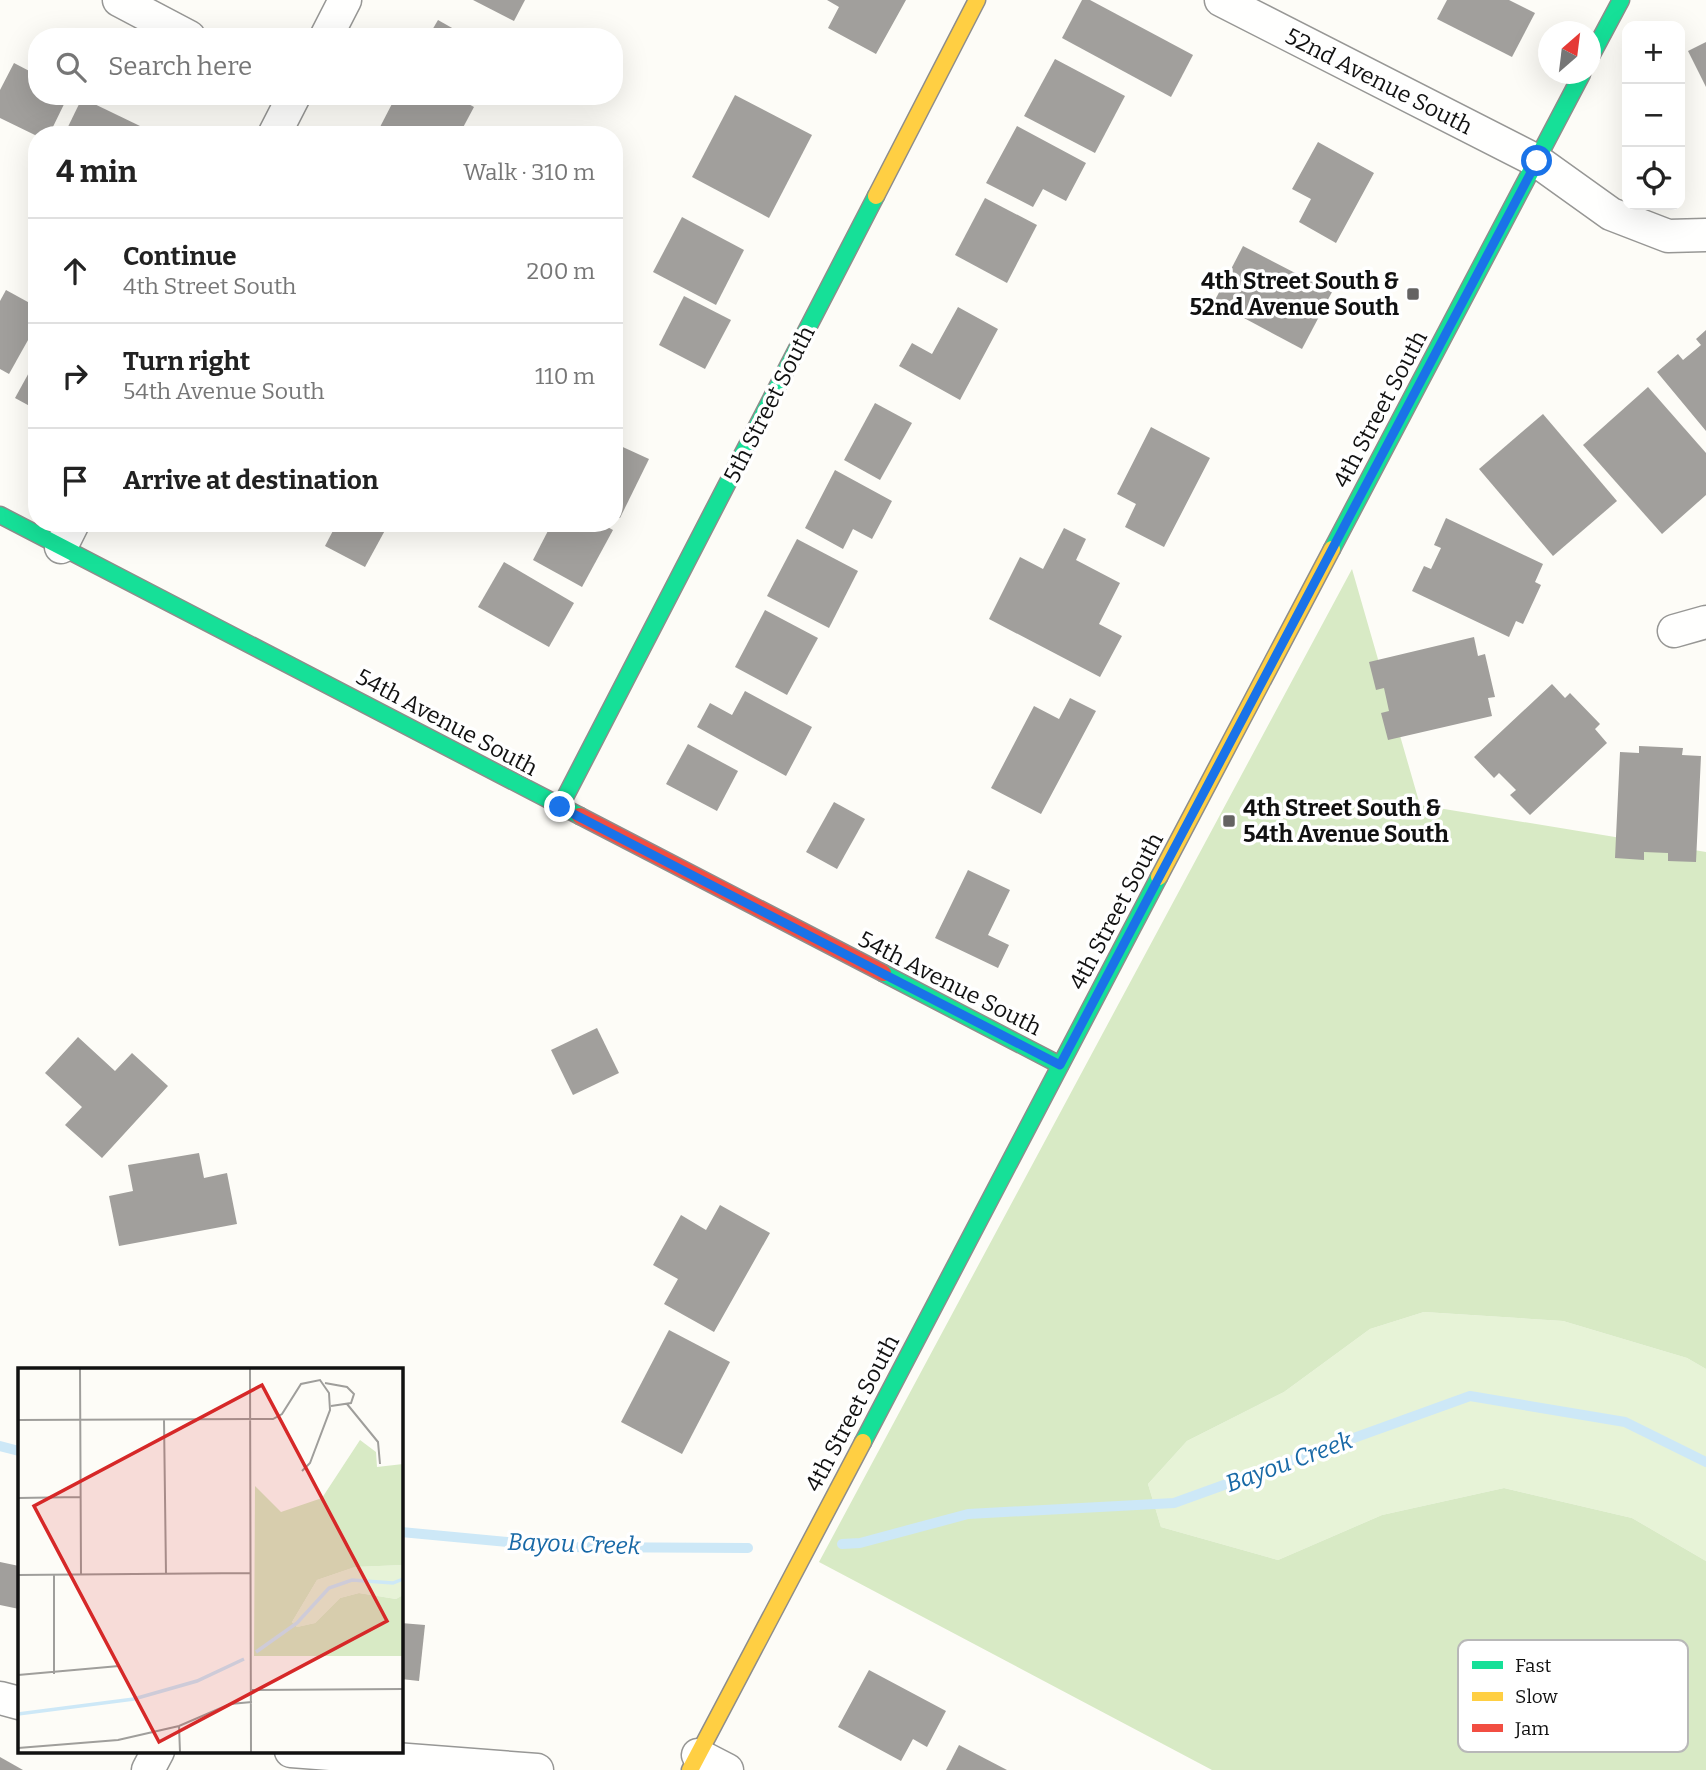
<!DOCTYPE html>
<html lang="en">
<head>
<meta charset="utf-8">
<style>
  :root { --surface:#fff; --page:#f2f2f2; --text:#222; --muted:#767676; --line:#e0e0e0 }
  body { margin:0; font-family:Bitter,serif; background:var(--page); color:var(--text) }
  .controls { position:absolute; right:21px; top:21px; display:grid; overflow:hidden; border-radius:14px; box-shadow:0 7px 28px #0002 }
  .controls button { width:63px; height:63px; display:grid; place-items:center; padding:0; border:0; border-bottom:2px solid var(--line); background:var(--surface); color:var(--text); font:35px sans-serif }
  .compass { position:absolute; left:1538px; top:21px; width:63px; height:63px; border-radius:50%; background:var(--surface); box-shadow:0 7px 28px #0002; rotate:28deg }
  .stop { position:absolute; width:21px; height:21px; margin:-16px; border:5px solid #1a73e8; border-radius:50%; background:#fff }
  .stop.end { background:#1a73e8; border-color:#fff; box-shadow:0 2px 7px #0008 }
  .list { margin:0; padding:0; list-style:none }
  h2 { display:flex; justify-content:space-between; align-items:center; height:91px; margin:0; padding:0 28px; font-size:30px }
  h2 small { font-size:23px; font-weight:400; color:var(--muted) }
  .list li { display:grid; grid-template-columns:46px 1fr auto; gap:21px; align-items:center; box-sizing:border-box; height:105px; padding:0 28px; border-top:2px solid var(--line) }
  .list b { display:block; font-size:26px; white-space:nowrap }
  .list p { margin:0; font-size:23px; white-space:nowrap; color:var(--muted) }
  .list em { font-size:23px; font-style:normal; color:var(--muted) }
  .icon { flex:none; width:38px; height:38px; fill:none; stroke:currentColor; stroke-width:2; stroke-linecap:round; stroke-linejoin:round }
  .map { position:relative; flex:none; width:1706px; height:1770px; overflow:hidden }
  .search { position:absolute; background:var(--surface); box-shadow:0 7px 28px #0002; left:28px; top:28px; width:595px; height:77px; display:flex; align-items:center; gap:18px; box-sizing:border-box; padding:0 24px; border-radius:28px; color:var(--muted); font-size:26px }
  .panel { position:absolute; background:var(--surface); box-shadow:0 7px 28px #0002; left:28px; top:126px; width:595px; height:406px; border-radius:28px }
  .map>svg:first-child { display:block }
  .green { fill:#e7f3d7 }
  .forest { fill:#d8eac5 }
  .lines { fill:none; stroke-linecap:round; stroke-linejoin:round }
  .stream { stroke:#cde8f7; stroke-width:10 }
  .building { fill:#a19f9c }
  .street-casing { stroke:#979795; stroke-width:35 }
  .fast-casing { stroke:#8e8d8b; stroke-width:19 }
  .slow-casing { stroke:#8e8d8b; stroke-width:19 }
  .jam-casing { stroke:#8e8d8b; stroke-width:19 }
  .street { stroke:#fffffe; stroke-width:32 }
  .fast { stroke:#16e098; stroke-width:16 }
  .slow { stroke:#ffcf43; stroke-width:16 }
  .jam { stroke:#f24e42; stroke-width:16 }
  .route { stroke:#1a73e8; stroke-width:9 }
  .poi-dot { fill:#646362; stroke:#fff; stroke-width:2.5 }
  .labels { text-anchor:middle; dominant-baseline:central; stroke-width:7; stroke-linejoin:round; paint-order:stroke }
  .street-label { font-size:23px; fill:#111; stroke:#fff }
  .poi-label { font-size:23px; font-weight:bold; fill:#111; stroke:#fff; text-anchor:end }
  .water-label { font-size:24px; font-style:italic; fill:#1768a6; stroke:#fff }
  .inset-river { fill:none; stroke:#cde8f7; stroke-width:3.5 }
  .inset-road { fill:none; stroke:#9f9e9b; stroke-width:2 }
  .view { fill:#d62828; fill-opacity:0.15; stroke:#d62828; stroke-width:3.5 }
  .inset-edge { fill:none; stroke:#111; stroke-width:3.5 }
  .key { fill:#fff; stroke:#b8b8b8; stroke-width:2 }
  .key-label { font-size:19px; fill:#111 }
</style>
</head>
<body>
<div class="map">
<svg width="1706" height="1770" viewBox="0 0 1706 1770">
  <rect width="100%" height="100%" fill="#fdfcf7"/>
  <!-- green -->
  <polygon class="green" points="1424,1312 1563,1321 1687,1358 1706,1369 1706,1561 1632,1518 1504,1488 1382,1515 1278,1560 1161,1527 1148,1484 1187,1441 1284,1392 1370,1329"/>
  <!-- forest -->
  <polygon class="forest" points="1352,569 1420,805 1706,852 1706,1369 1687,1358 1563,1321 1424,1312 1370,1329 1284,1392 1187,1441 1148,1484 1161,1527 1278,1560 1382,1515 1504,1488 1632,1518 1706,1561 1706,1770 1212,1770 819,1562"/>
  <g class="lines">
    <!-- stream -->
    <g class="stream">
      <polyline points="0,1446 19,1451"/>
      <polyline points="401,1532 559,1547 748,1548"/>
      <polyline points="842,1544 860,1543 968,1514 1174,1503 1470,1396 1625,1422 1706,1462"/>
    </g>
  </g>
  <!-- building -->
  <g class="building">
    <polygon points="473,0 525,0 514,21"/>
    <polygon points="827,0 906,0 876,54 828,28 839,7"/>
    <polygon points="1082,0 1090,0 1193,55 1171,97 1062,38"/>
    <polygon points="1447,0 1509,0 1535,13 1512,57 1437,19"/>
    <polygon points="438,20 468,37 428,37"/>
    <polygon points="1706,42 1706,87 1688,51"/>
    <polygon points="1055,59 1125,96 1095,153 1024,116"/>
    <polygon points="14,63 37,75 37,96 68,96 49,135 37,136 0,118 0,90"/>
    <polygon points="735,95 812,135 769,218 692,177"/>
    <polygon points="396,96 454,96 474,107 459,135 389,135 379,129"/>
    <polygon points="82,98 140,126 136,135 64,135"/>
    <polygon points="1017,126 1086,163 1066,201 1043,189 1033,207 986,183"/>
    <polygon points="1318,142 1374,173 1336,243 1299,222 1311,199 1292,189"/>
    <polygon points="985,198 1037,225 1007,283 955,255"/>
    <polygon points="682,217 744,250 716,305 653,272"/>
    <polygon points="1243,246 1332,292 1302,349 1214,302"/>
    <polygon points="6,290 37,307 37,324 9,374 0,369 0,301"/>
    <polygon points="684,296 731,320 705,369 659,345"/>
    <polygon points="958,307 998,329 960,400 899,366 912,343 932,354"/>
    <polygon points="1706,330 1706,431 1657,372 1678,354 1683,360 1701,345 1696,339"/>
    <polygon points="37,358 37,410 15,398"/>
    <polygon points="1648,387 1706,453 1706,495 1662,534 1583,445"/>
    <polygon points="875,403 912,423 880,480 844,460"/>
    <polygon points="1543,414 1617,501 1553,556 1479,469"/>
    <polygon points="1151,427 1210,458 1164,547 1125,527 1136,504 1117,494"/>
    <polygon points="614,443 649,459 620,518 614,515"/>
    <polygon points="835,470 892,501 872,539 853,529 843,549 805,528"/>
    <polygon points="1446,518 1543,564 1535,582 1541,585 1523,624 1516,621 1509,637 1412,591 1424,566 1431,569 1441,548 1434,545"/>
    <polygon points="337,523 389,523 365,567 325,546"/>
    <polygon points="552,523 600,523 613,530 582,587 533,560"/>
    <polygon points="1064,528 1086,539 1076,560 1120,583 1099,624 1122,636 1100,677 989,619 1020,557 1043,569"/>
    <polygon points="797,539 858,571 829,628 767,596"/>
    <polygon points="504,562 574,603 549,647 478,607"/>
    <polygon points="765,610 818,638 787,695 735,667"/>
    <polygon points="1474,637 1478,656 1485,654 1495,697 1488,698 1492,716 1388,740 1381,713 1389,711 1384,688 1376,690 1369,662"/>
    <polygon points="1552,684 1565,698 1570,693 1600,724 1595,729 1607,743 1530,815 1510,795 1516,790 1499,773 1494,778 1474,757"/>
    <polygon points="745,691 812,727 786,776 697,727 710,703 732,715"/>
    <polygon points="1070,698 1096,711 1041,814 991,788 1034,706 1059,719"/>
    <polygon points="688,744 738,771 717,811 666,784"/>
    <polygon points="1639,746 1683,748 1682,755 1701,756 1696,862 1668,861 1668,853 1644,852 1644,860 1615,858 1620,752 1639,753"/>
    <polygon points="834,802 865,819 837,869 806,852"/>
    <polygon points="968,870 1010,890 988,935 1009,945 998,968 935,938"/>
    <polygon points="597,1028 619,1073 573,1095 551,1050"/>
    <polygon points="78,1037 115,1071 132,1053 168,1086 102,1158 65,1125 82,1107 45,1073"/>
    <polygon points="199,1153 204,1178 227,1173 237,1224 119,1246 109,1196 133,1191 128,1165"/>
    <polygon points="720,1205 770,1233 714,1332 664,1304 678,1279 653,1265 681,1215 706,1230"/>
    <polygon points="669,1330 730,1362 682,1454 621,1422"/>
    <polygon points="0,1562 19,1566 19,1609 0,1605"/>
    <polygon points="401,1623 425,1625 419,1681 401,1679"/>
    <polygon points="869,1670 946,1711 927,1747 913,1739 901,1761 838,1727"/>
    <polygon points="959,1745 1007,1770 946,1770"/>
    <polygon points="0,1757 23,1770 0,1770"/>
  </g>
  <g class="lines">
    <!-- street casing -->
    <g class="street-casing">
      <g id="street">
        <polyline points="119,0 189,37"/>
        <polyline points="1221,0 1537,161 1611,214 1668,236 1706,235"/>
        <polyline points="326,37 345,0"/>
        <polyline points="274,135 294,96"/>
        <polyline points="61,547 73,523"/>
        <polyline points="1674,631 1706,622"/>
        <polyline points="0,1698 19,1703"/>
        <polyline points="291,1751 537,1770"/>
        <polyline points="698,1755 727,1770"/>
        <polyline points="148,1770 158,1751"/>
      </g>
    </g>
    <!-- fast casing -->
    <g class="fast-casing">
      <g id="fast">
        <polyline points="1590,58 1621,0"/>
        <polyline points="0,515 580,816"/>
        <polyline points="1332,549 1582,74"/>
        <polyline points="560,807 876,196"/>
        <polyline points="883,973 1060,1065"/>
        <polyline points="863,1442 1159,877"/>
      </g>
    </g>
    <!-- slow casing -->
    <g class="slow-casing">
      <g id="slow">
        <polyline points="876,196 977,0"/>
        <polyline points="1159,877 1332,549"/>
        <polyline points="690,1770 863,1442"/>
      </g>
    </g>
    <!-- jam casing -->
    <g class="jam-casing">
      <polyline id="jam" points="580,816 883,973"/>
    </g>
    <!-- street -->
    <use href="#street" class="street"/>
    <!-- fast -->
    <use href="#fast" class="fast"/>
    <!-- slow -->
    <use href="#slow" class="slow"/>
    <!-- jam -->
    <use href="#jam" class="jam"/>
  </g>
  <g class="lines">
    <!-- route -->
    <polyline class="route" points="560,807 1060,1065 1537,161"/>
  </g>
  <!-- markers -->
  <g class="poi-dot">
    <rect x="1406" y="287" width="14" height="14" rx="3.5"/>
    <rect x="1222" y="814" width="14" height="14" rx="3.5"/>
  </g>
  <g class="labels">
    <!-- street labels -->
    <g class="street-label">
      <text transform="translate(1379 81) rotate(27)">52nd Avenue South</text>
      <text transform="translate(769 404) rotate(-63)">5th Street South</text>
      <text transform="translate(1380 409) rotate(-62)">4th Street South</text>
      <text transform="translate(447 722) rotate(28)">54th Avenue South</text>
      <text transform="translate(1116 911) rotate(-62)">4th Street South</text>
      <text transform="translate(950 983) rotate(27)">54th Avenue South</text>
      <text transform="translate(852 1413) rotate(-62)">4th Street South</text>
    </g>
    <!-- poi labels -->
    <g class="poi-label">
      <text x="1399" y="281">4th Street South &amp;<tspan x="1399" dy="26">52nd Avenue South</tspan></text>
      <text x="1243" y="808" text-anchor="start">4th Street South &amp;<tspan x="1243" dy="26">54th Avenue South</tspan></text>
    </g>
    <!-- water labels -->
    <g class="water-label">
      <text transform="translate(1289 1462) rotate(-20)">Bayou Creek</text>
      <text transform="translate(574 1544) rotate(2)">Bayou Creek</text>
    </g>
  </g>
  <!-- overview -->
  <g transform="translate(18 1368)">
    <rect width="385" height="385" fill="#fdfcf7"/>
    <path d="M 385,197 L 385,227 L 378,231 L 341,225 L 322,230 L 297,255 L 279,259 L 274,254 L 299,212 L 337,199 Z" fill="#e7f3d7"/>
    <path d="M 342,72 L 358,84 L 359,99 L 385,96 L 385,197 L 337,199 L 299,212 L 274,254 L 279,259 L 297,255 L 322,230 L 341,225 L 378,231 L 385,227 L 385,288 L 236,288 L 237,118 L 263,144 L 304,130 Z" fill="#d8eac5"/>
    <path class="inset-river" d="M 238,284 L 279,255 L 311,220 L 334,212 L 375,215 L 385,211M 0,346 L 116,331 L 179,313 L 226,291"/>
    <path class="inset-road" d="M 62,1 L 63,206M 232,1 L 233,384M 307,15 L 329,19 L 336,26 L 333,35 L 313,38M 329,36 L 360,74 L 362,96M 0,52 L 255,51 L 264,46 L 283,16 L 302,12 L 311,25 L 312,42 L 292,95 L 284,103M 146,52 L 148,206M 0,130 L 62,129M 0,207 L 233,205M 36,207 L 36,306M 0,307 L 101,298M 234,322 L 385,321M 161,358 L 162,384M 0,380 L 100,372 L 161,358 L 212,336 L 234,334"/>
    <path class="view" d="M 244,17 L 369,253 L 141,374 L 16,138 Z"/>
    <rect width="385" height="385" class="inset-edge"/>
  </g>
  <!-- legend -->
  <rect x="1458" y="1640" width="230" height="112" rx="10" class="key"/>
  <rect x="1472" y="1661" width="31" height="8" fill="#16e098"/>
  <rect x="1472" y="1692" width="31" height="9" fill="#ffcf43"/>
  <rect x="1472" y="1724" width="31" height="8" fill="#f24e42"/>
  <g class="key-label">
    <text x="1515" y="1672">Fast</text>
    <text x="1515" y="1703">Slow</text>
    <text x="1515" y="1735">Jam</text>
  </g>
</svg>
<div class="controls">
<button>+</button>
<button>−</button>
<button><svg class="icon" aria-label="locate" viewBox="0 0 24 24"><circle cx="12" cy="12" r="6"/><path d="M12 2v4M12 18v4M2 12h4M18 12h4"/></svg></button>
</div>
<svg class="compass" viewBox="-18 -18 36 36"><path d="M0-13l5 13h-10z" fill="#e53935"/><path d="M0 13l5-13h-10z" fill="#767676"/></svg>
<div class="stop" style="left:1537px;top:161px"></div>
<div class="stop end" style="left:560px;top:807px"></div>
<div class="search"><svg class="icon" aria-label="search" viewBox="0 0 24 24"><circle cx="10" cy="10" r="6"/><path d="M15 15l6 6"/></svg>Search here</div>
<section class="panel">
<h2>4 min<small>Walk · 310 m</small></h2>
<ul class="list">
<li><svg class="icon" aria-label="ahead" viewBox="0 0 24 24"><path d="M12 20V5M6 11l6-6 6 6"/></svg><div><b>Continue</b><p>4th Street South</p></div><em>200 m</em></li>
<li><svg class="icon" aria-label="right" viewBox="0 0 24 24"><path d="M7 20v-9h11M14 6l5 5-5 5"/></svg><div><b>Turn right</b><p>54th Avenue South</p></div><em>110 m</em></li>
<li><svg class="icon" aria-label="arrive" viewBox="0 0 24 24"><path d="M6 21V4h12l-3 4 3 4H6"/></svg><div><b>Arrive at destination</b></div></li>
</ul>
</section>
</div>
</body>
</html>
